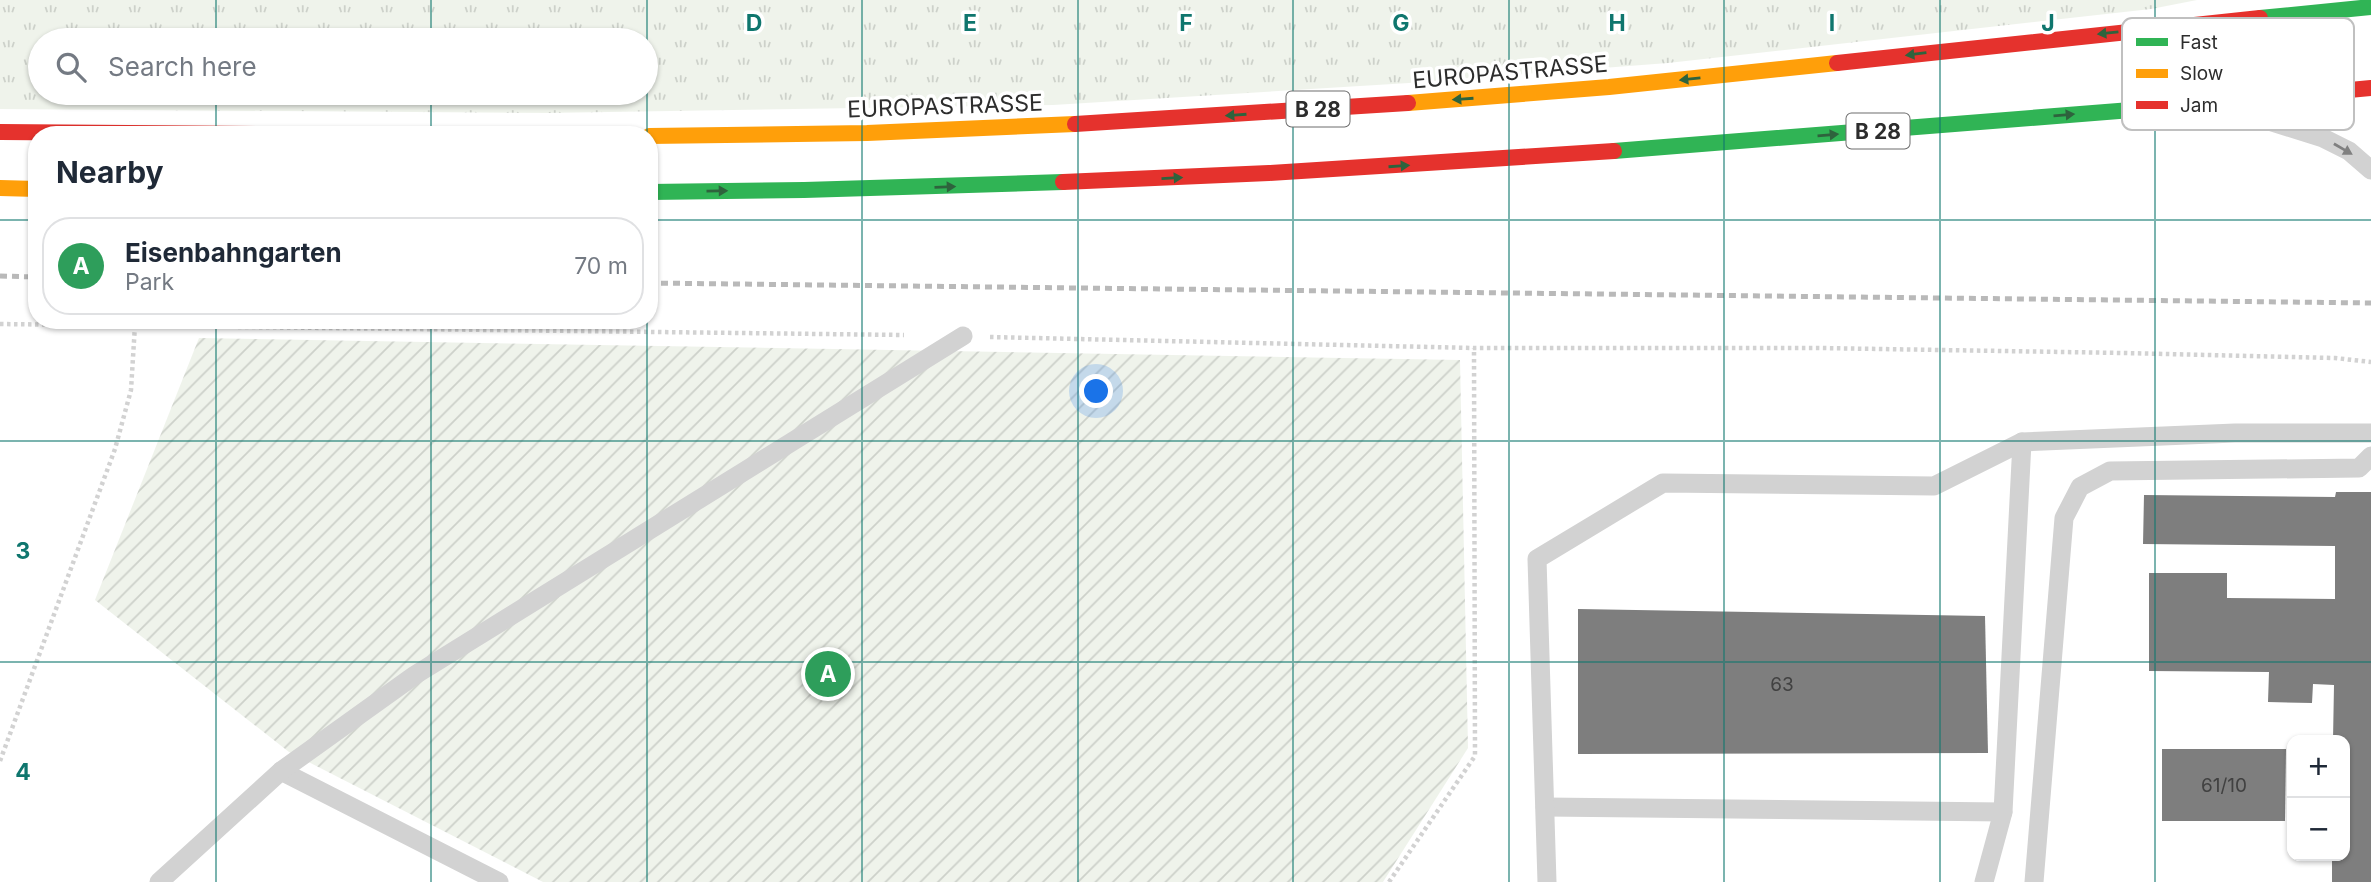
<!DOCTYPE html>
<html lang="en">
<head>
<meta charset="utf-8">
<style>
  :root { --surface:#fff; --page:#f6f6f7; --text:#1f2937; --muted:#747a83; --line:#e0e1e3; --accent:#2563eb }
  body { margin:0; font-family:Inter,sans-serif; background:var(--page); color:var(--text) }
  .controls { position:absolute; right:21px; bottom:21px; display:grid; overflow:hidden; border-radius:14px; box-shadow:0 2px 5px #0004 }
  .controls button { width:63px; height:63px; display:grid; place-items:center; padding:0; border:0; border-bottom:2px solid var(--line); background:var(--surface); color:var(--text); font:35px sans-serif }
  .you { position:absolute; left:1097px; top:392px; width:24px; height:24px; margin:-18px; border:5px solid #fff; border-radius:50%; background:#1a73e8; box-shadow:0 0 0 10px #1a73e833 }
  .badge { display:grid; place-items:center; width:46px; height:46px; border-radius:50%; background:var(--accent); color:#fff; font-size:23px; font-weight:700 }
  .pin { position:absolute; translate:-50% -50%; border:4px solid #fff; box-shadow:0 2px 7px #0006 }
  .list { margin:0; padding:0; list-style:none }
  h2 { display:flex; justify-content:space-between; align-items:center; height:91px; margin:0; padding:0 28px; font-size:30px }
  h2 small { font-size:23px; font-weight:400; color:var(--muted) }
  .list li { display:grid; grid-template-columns:46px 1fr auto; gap:21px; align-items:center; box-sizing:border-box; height:98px; margin:0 14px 14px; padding:0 14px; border:2px solid var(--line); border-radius:28px }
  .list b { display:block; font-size:26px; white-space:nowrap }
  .list p { margin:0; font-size:23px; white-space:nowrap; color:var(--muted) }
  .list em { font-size:23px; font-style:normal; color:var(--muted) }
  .icon { flex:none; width:38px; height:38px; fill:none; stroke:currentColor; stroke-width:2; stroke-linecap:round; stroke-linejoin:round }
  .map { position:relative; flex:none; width:2371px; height:882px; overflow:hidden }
  .search { position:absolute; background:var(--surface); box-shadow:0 2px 5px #0004; left:28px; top:28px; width:630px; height:77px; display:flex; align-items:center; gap:18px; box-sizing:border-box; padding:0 24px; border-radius:38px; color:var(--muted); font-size:26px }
  .panel { position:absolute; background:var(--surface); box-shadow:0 2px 5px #0004; left:28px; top:126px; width:630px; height:203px; border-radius:28px }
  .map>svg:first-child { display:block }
  .grass { fill:url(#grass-tufts); fill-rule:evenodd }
  .garden { fill:url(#garden-furrows) }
  .building { fill:#7e7e7e }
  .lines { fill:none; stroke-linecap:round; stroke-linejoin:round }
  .path { stroke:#d2d2d2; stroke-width:4.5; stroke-dasharray:3.5 3.5; stroke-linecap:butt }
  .lane { stroke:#d2d2d2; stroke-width:19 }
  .fast { stroke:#30b455; stroke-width:16 }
  .slow { stroke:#ff9f0a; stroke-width:16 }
  .jam { stroke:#e5322d; stroke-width:16 }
  .rail { stroke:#b9b9b9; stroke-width:5; stroke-dasharray:7 5; stroke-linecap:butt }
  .oneway { fill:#2e633d }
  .oneway2 { fill:#808080 }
  .grid { fill:none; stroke:#0f766e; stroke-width:2; stroke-opacity:0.55 }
  .labels { text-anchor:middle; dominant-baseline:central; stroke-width:7; stroke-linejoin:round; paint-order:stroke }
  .number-label { font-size:19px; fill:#414141 }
  .shield { fill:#fff; stroke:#6c6c6c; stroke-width:2 }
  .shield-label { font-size:21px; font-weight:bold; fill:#2d2d2d }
  .street-label { font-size:23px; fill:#2d2d2d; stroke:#fff }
  .key { fill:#fff; stroke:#c0c0c0; stroke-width:2 }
  .key-label { font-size:19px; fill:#2d2d2d }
  .grid-label { font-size:23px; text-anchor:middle; font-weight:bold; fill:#0f766e; stroke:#fff; stroke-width:7; stroke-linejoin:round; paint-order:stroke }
</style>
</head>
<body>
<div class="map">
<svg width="2371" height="882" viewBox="0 0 2371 882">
  <defs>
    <pattern id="grass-tufts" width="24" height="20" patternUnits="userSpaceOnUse" patternTransform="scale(1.75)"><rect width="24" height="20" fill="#eff3eb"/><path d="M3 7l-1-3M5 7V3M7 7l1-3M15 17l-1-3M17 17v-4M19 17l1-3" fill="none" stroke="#cdd1ca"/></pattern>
    <pattern id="garden-furrows" width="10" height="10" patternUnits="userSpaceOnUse" patternTransform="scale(1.75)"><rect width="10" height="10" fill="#eff3eb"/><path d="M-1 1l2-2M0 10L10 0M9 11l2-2" fill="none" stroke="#cdd1ca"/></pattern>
  </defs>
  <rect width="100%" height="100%" fill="#fff"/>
  <!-- grass -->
  <path class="grass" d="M 0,0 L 2197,0 L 2151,9 L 1668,63 L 1409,83 L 1053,105 L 546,113 L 0,109 ZM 40,40 L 646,40 L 646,93 L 40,93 Z"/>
  <!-- garden -->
  <polygon class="garden" points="199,338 1460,360 1468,748 1383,882 543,882 289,752 95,600"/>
  <!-- building -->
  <g class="building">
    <polygon points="2336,492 2371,492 2371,882 2332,882 2332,856 2345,856 2345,740 2333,740 2334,685 2313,684 2312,703 2268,702 2269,672 2149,671 2149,573 2227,573 2227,598 2335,599 2335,546 2143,544 2144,495 2335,497"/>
    <polygon points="1578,609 1985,616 1988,753 1578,754"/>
    <polygon points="2162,749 2286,749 2285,821 2162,821"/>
  </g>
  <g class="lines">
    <!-- path -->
    <g class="path">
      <polyline points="0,324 904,335"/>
      <polyline points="990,337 1474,348 1819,348 2124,353 2335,358 2371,362"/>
      <polyline points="0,761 115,449 131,390 135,325"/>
      <polyline points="1389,882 1475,756 1474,348"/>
    </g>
    <!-- lane -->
    <g class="lane">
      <polyline points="2234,110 2323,138 2349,151 2371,170"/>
      <polyline points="281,771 499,882"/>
      <polyline points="1545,807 2003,812"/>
      <polyline points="159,882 281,771 415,675 963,336"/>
      <polyline points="1547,882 1537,559 1663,483 1934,486 2022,442 2235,433 2371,433"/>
      <polyline points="1984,882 2003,812 2022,442"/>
      <polyline points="2034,882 2064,518 2080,487 2110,471 2359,468 2371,456"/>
    </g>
    <!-- fast -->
    <g class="fast">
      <polyline points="2260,18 2371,7"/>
      <polyline points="1614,151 2169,107"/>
      <polyline points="649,192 804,190 1063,182"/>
    </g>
    <!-- slow -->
    <g class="slow">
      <polyline points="1408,103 1609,87 1837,63"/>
      <polyline points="649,136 867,133 1075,124"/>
      <polyline points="0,188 37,189"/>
    </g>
    <!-- jam -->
    <g class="jam">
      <polyline points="1837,63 2260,18"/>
      <polyline points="2169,107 2371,88"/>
      <polyline points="1075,124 1408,103"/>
      <polyline points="0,132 395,135"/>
      <polyline points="1063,182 1269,173 1614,151"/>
    </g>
    <!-- rail -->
    <g class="rail">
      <polyline points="0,276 37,277"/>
      <polyline points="649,283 2371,303"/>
    </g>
  </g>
  <!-- one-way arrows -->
  <defs><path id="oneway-solid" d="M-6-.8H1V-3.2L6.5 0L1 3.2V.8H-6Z" transform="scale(1.75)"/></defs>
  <g class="oneway">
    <use href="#oneway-solid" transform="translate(2108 33) rotate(174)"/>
    <use href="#oneway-solid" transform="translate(1916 54) rotate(173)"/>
    <use href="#oneway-solid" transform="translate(1690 79) rotate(174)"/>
    <use href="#oneway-solid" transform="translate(1463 99) rotate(176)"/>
    <use href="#oneway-solid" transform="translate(1236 115) rotate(176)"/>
    <use href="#oneway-solid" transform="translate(2064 115) rotate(-5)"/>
    <use href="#oneway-solid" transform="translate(1828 135) rotate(-5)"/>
    <use href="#oneway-solid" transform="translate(1399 166) rotate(-4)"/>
    <use href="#oneway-solid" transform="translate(1172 178) rotate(-3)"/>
    <use href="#oneway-solid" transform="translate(945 187) rotate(-2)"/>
    <use href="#oneway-solid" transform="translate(717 191) rotate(-1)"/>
  </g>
  <use class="oneway2" href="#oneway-solid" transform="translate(2343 149) rotate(30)"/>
  <!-- grid -->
  <path class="grid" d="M 216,0 L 216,40M 431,0 L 431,40M 647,0 L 647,135M 862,0 L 862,882M 1078,0 L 1078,882M 1293,0 L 1293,882M 1509,0 L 1509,882M 1724,0 L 1724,882M 1940,0 L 1940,882M 2155,0 L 2155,882M 216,93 L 216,135M 431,93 L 431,135M 0,220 L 37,220M 649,220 L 2371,220M 216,320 L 216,882M 431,320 L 431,882M 647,320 L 647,882M 0,441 L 2371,441M 0,662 L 2371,662"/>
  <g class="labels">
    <!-- number labels -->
    <g class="number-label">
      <text x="1782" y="684">63</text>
      <text x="2224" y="785">61/10</text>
    </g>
    <!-- shield labels -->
    <g class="shield">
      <rect x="1286.5" y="91.5" width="63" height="35" rx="5"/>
      <rect x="1846.5" y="113.5" width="63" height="35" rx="5"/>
    </g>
    <g class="shield-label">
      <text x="1318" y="109">B 28</text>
      <text x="1878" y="131">B 28</text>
    </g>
    <!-- street labels -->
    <g class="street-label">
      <text transform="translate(1510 72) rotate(-5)">EUROPASTRASSE</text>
      <text transform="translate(945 106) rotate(-2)">EUROPASTRASSE</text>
    </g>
  </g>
  <!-- legend -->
  <rect x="2122" y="18" width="232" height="112" rx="10" class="key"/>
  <rect x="2136" y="38" width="32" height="8" fill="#30b455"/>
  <rect x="2136" y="69" width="32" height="9" fill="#ff9f0a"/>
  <rect x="2136" y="101" width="32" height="8" fill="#e5322d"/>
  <g class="key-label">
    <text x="2180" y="49">Fast</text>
    <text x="2180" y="80">Slow</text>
    <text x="2180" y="112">Jam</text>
  </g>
  <g class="grid-label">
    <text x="754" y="31">D</text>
    <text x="970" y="31">E</text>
    <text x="1186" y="31">F</text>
    <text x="1401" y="31">G</text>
    <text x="1617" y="31">H</text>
    <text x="1832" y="31">I</text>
    <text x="2048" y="31">J</text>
    <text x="23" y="559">3</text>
    <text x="23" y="780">4</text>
  </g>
</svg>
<div class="controls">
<button>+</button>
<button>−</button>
</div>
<div class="you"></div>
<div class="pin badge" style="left:828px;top:674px;background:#2e9e5b">A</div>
<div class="search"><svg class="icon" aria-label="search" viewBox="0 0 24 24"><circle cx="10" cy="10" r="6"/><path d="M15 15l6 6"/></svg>Search here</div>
<section class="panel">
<h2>Nearby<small></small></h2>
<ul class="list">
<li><span class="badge" style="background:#2e9e5b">A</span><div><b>Eisenbahngarten</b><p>Park</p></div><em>70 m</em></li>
</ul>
</section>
</div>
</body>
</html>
